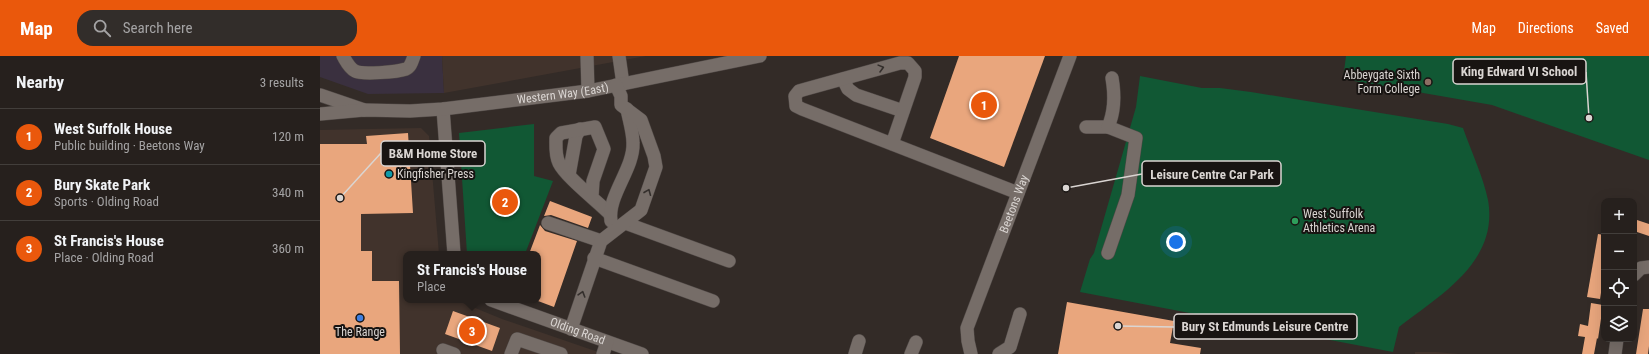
<!DOCTYPE html>
<html lang="en">
<head>
<meta charset="utf-8">
<style>
  :root { --surface:#26201d; --page:#322d2a; --text:#f1f3f6; --muted:#a4a3a4; --line:#423e3b; --accent:#ea580c }
  body { margin:0; font-family:"Roboto Condensed",sans-serif; background:var(--page); color:var(--text) }
  .controls { position:absolute; right:12px; bottom:12px; display:grid; overflow:hidden; border-radius:8px; box-shadow:0 4px 16px #0002 }
  .controls button { width:36px; height:36px; display:grid; place-items:center; padding:0; border:0; border-bottom:1px solid var(--line); background:var(--surface); color:var(--text); font:20px sans-serif }
  .you { position:absolute; left:856px; top:186px; width:14px; height:14px; margin:-10px; border:3px solid #fff; border-radius:50%; background:#1a73e8; box-shadow:0 0 0 6px #1a73e833 }
  .badge { display:grid; place-items:center; width:26px; height:26px; border-radius:50%; background:var(--accent); color:#fff; font-size:13px; font-weight:700 }
  .pin { position:absolute; translate:-50% -50%; border:2px solid #fff; box-shadow:0 1px 4px #0006 }
  .popup { position:absolute; left:83px; top:195px; width:138px; height:52px; box-sizing:border-box; display:grid; place-content:center; border-radius:8px; background:var(--surface); filter:drop-shadow(0 1px 3px #0005); font-size:13px; white-space:nowrap; color:var(--muted) }
  .popup b { font-size:15px; color:var(--text) }
  .popup::after { content:''; position:absolute; left:50%; top:100%; margin-left:-8px; border:8px solid transparent; border-top-color:var(--surface) }
  .list { margin:0; padding:0; list-style:none }
  h2 { display:flex; justify-content:space-between; align-items:center; height:52px; margin:0; padding:0 16px; font-size:17px }
  h2 small { font-size:13px; font-weight:400; color:var(--muted) }
  .list li { display:grid; grid-template-columns:26px 1fr auto; gap:12px; align-items:center; box-sizing:border-box; height:56px; padding:0 16px; border-top:1px solid var(--line) }
  .list b { display:block; font-size:15px; white-space:nowrap }
  .list p { margin:0; font-size:13px; white-space:nowrap; color:var(--muted) }
  .list em { font-size:13px; font-style:normal; color:var(--muted) }
  .icon { flex:none; width:22px; height:22px; fill:none; stroke:currentColor; stroke-width:2; stroke-linecap:round; stroke-linejoin:round }
  .map { position:relative; flex:none; width:1329px; height:298px; overflow:hidden }
  header { display:flex; align-items:center; gap:24px; box-sizing:border-box; height:56px; padding:0 20px; background:var(--accent); color:#fff }
  header strong { font-size:19px }
  nav { display:flex; gap:22px; margin-inline-start:auto; font-size:14px }
  .search { width:280px; height:36px; background:var(--page); display:flex; align-items:center; gap:10px; box-sizing:border-box; padding:0 14px; border-radius:16px; color:var(--muted); font-size:15px }
  main { display:flex }
  aside { flex:1; background:var(--surface) }
  .map>svg:first-child { display:block }
  .commercial { fill:#3a303f }
  .built { fill:#41332c }
  .green { fill:#115834 }
  .building { fill:#e9a67d }
  .lines { fill:none; stroke-linecap:round; stroke-linejoin:round }
  .minor-casing { stroke:#504946; stroke-width:14 }
  .minor { stroke:#766d68; stroke-width:13 }
  .oneway { stroke:#342f2c }
  .education-dot { fill:#8d6e63; stroke:#181412; stroke-width:1.5 }
  .culture-dot { fill:#0f9aa8; stroke:#181412; stroke-width:1.5 }
  .leisure-dot { fill:#2e9e5b; stroke:#181412; stroke-width:1.5 }
  .shop-dot { fill:#3f7fe0; stroke:#181412; stroke-width:1.5 }
  .labels { text-anchor:middle; dominant-baseline:central; stroke-width:4; stroke-linejoin:round; paint-order:stroke }
  .poi-label { font-size:12px; fill:#dad5d2; stroke:#181412; text-anchor:start }
  .street-label { font-size:12px; fill:#dad5d2; stroke:#181412 }
  .leader { fill:none; stroke:#dad5d2; stroke-width:1.5 }
  .callout-dot { fill:#dad5d2; stroke:#181412; stroke-width:1.5 }
  .callout { fill:#181412; stroke:#dad5d2; stroke-width:1.5 }
  .callout-label { font-size:13px; text-anchor:middle; font-weight:bold; fill:#dad5d2 }
</style>
</head>
<body>
<header>
<strong>Map</strong>
<div class="search"><svg class="icon" aria-label="search" viewBox="0 0 24 24"><circle cx="10" cy="10" r="6"/><path d="M15 15l6 6"/></svg>Search here</div>
<nav><a>Map</a><a>Directions</a><a>Saved</a></nav>
</header>
<main>
<aside>
<h2>Nearby<small>3 results</small></h2>
<ul class="list">
<li><span class="badge">1</span><div><b>West Suffolk House</b><p>Public building · Beetons Way</p></div><em>120 m</em></li>
<li><span class="badge">2</span><div><b>Bury Skate Park</b><p>Sports · Olding Road</p></div><em>340 m</em></li>
<li><span class="badge">3</span><div><b>St Francis's House</b><p>Place · Olding Road</p></div><em>360 m</em></li>
</ul>
</aside>
<div class="map">
<svg width="1329" height="298" viewBox="0 0 1329 298">
  <rect width="100%" height="100%" fill="#332b27"/>
  <!-- commercial -->
  <polygon class="commercial" points="0,0 122,0 124,37 48,38 0,21"/>
  <!-- built -->
  <g class="built">
    <polygon points="122,0 326,0 124,37"/>
    <polygon points="101,72 109,80 119,198 86,198 86,244 142,244 143,247 182,263 284,298 0,298 0,74"/>
    <polygon points="1095,296 1116,296 1139,298 1095,298"/>
  </g>
  <!-- green -->
  <g class="green">
    <polygon points="1026,0 1329,0 1329,104 1172,49 1023,23"/>
    <path d="M 820,20 L 882,32 L 900,32 L 931,36 L 1128,68 L 1143,72 C 1151,95 1163,120 1168,144 C 1179,206 1120,239 1079,271 L 1073,296 L 760,236 L 770,203 L 774,197 L 816,51 Z"/>
    <polygon points="214,68 214,120 233,125 205,198 147,198 139,77"/>
  </g>
  <!-- building -->
  <g class="building">
    <polygon points="639,0 725,0 684,111 610,82"/>
    <polygon points="88,77 93,157 41,158 41,195 52,195 52,225 79,225 80,298 0,298 0,88 47,88 46,80"/>
    <polygon points="230,145 272,161 268,172 231,159 224,160"/>
    <polygon points="1314,163 1329,168 1329,180 1314,175"/>
    <polygon points="220,169 225,175 257,185 234,251 218,245 218,198 209,198"/>
    <polygon points="1278,178 1284,179 1284,218 1280,243 1267,241"/>
    <polygon points="747,246 854,265 850,287 881,292 880,298 738,298"/>
    <polygon points="1271,247 1283,249 1278,283 1277,282 1274,298 1262,298 1265,281 1258,280 1260,268 1268,270"/>
    <polygon points="1323,253 1329,253 1329,290 1328,298 1316,298"/>
    <polygon points="133,255 180,272 172,295 125,278"/>
  </g>
  <g class="lines">
    <!-- minor casing -->
    <g class="minor-casing">
      <g id="minor">
        <path d="M 23,0 C 26,5 29,12 35,15 C 42,19 77,16 86,13 C 91,11 92,5 94,0"/>
        <polyline points="267,0 268,35"/>
        <polyline points="299,0 303,28"/>
        <polyline points="523,23 528,33 536,39 583,55"/>
        <polyline points="0,39 44,54"/>
        <polyline points="123,53 134,198"/>
        <path id="s1" d="M 0,58 L 44,54 L 90,55 L 123,53 L 268,35 L 440,0"/>
        <polyline points="766,71 788,71 816,82 808,139 788,197"/>
        <path d="M 788,71 C 795,55 795,39 792,22"/>
        <polyline points="572,88 595,21 595,15 588,7 580,7 486,33 479,35 475,40 476,50 482,53 698,137"/>
        <polyline points="249,119 256,80 260,73"/>
        <path d="M 272,141 L 273,125 L 284,93 L 275,71 L 241,77 L 236,82 C 236,90 235,99 239,107 C 246,121 277,145 290,158"/>
        <path d="M 291,165 C 287,140 314,113 313,87 C 313,76 309,64 307,53"/>
        <polyline points="228,167 281,185"/>
        <polyline points="305,167 409,205"/>
        <polyline points="274,202 393,245"/>
        <polyline points="1314,219 1321,212 1329,211"/>
        <path id="s2" d="M 171,244 L 322,298"/>
        <polyline points="251,273 281,185 321,154 336,111 334,100 321,64 301,49 301,40 296,29"/>
        <polyline points="123,294 134,298"/>
        <polyline points="191,298 197,283 241,298"/>
        <polyline points="283,298 287,286"/>
        <polyline points="535,298 539,285"/>
        <polyline points="591,298 596,286"/>
        <path id="s3" d="M 651,298 L 648,285 L 647,272 L 750,0"/>
        <polyline points="679,298 690,291 700,258"/>
        <polyline points="1295,298 1297,283"/>
      </g>
    </g>
    <!-- minor -->
    <use href="#minor" class="minor"/>
  </g>
  <!-- one-way arrows -->
  <defs><path id="oneway-chevron" d="M-2-3.5L2.5 0L-2 3.5" fill="none" stroke-width="1.6" stroke-linecap="round" stroke-linejoin="round"/></defs>
  <g class="oneway">
    <use href="#oneway-chevron" transform="translate(561 12) rotate(-15)"/>
    <use href="#oneway-chevron" transform="translate(328 136) rotate(-68)"/>
    <use href="#oneway-chevron" transform="translate(262 238) rotate(-73)"/>
  </g>
  <!-- markers -->
  <circle class="education-dot" cx="1108" cy="26" r="4"/>
  <circle class="culture-dot" cx="69" cy="118" r="4"/>
  <circle class="leisure-dot" cx="975" cy="165" r="4"/>
  <circle class="shop-dot" cx="40" cy="262" r="4"/>
  <g class="labels">
    <!-- poi labels -->
    <g class="poi-label">
      <text x="1100" y="19" text-anchor="end">Abbeygate Sixth<tspan x="1100" dy="14">Form College</tspan></text>
      <text x="77" y="118">Kingfisher Press</text>
      <text x="983" y="158">West Suffolk<tspan x="983" dy="14">Athletics Arena</tspan></text>
      <text x="40" y="276" text-anchor="middle">The Range</text>
    </g>
    <!-- street labels -->
    <g class="street-label">
      <text stroke="none"><textPath href="#s1" startOffset="244">Western Way (East)</textPath></text>
      <text stroke="none"><textPath href="#s3" startOffset="159">Beetons Way</textPath></text>
      <text stroke="none"><textPath href="#s2" startOffset="92">Olding Road</textPath></text>
    </g>
  </g>
  <!-- callouts -->
  <path class="leader" d="M1269 62L1266 16M20 142L61 97M746 132L822 118M798 270L854 271"/>
  <g class="callout-dot">
    <circle cx="1269" cy="62" r="4"/>
    <circle cx="20" cy="142" r="4"/>
    <circle cx="746" cy="132" r="4"/>
    <circle cx="798" cy="270" r="4"/>
  </g>
  <g class="callout">
    <rect x="1133" y="3" width="133" height="25" rx="4"/>
    <rect x="61" y="85" width="104" height="25" rx="4"/>
    <rect x="822" y="105" width="139" height="25" rx="4"/>
    <rect x="854" y="258" width="183" height="25" rx="4"/>
  </g>
  <g class="callout-label">
    <text x="1199" y="20">King Edward VI School</text>
    <text x="113" y="102">B&amp;M Home Store</text>
    <text x="892" y="123">Leisure Centre Car Park</text>
    <text x="945" y="275">Bury St Edmunds Leisure Centre</text>
  </g>
</svg>
<div class="controls">
<button>+</button>
<button>−</button>
<button><svg class="icon" aria-label="locate" viewBox="0 0 24 24"><circle cx="12" cy="12" r="6"/><path d="M12 2v4M12 18v4M2 12h4M18 12h4"/></svg></button>
<button><svg class="icon" aria-label="layers" viewBox="0 0 24 24"><path d="M12 4l9 5-9 5-9-5zM3 14l9 5 9-5"/></svg></button>
</div>
<div class="you"></div>
<div class="pin badge" style="left:664px;top:49px">1</div>
<div class="pin badge" style="left:185px;top:146px">2</div>
<div class="pin badge" style="left:152px;top:275px">3</div>
<div class="popup"><b>St Francis's House</b>Place</div>
</div>
</main>
</body>
</html>
